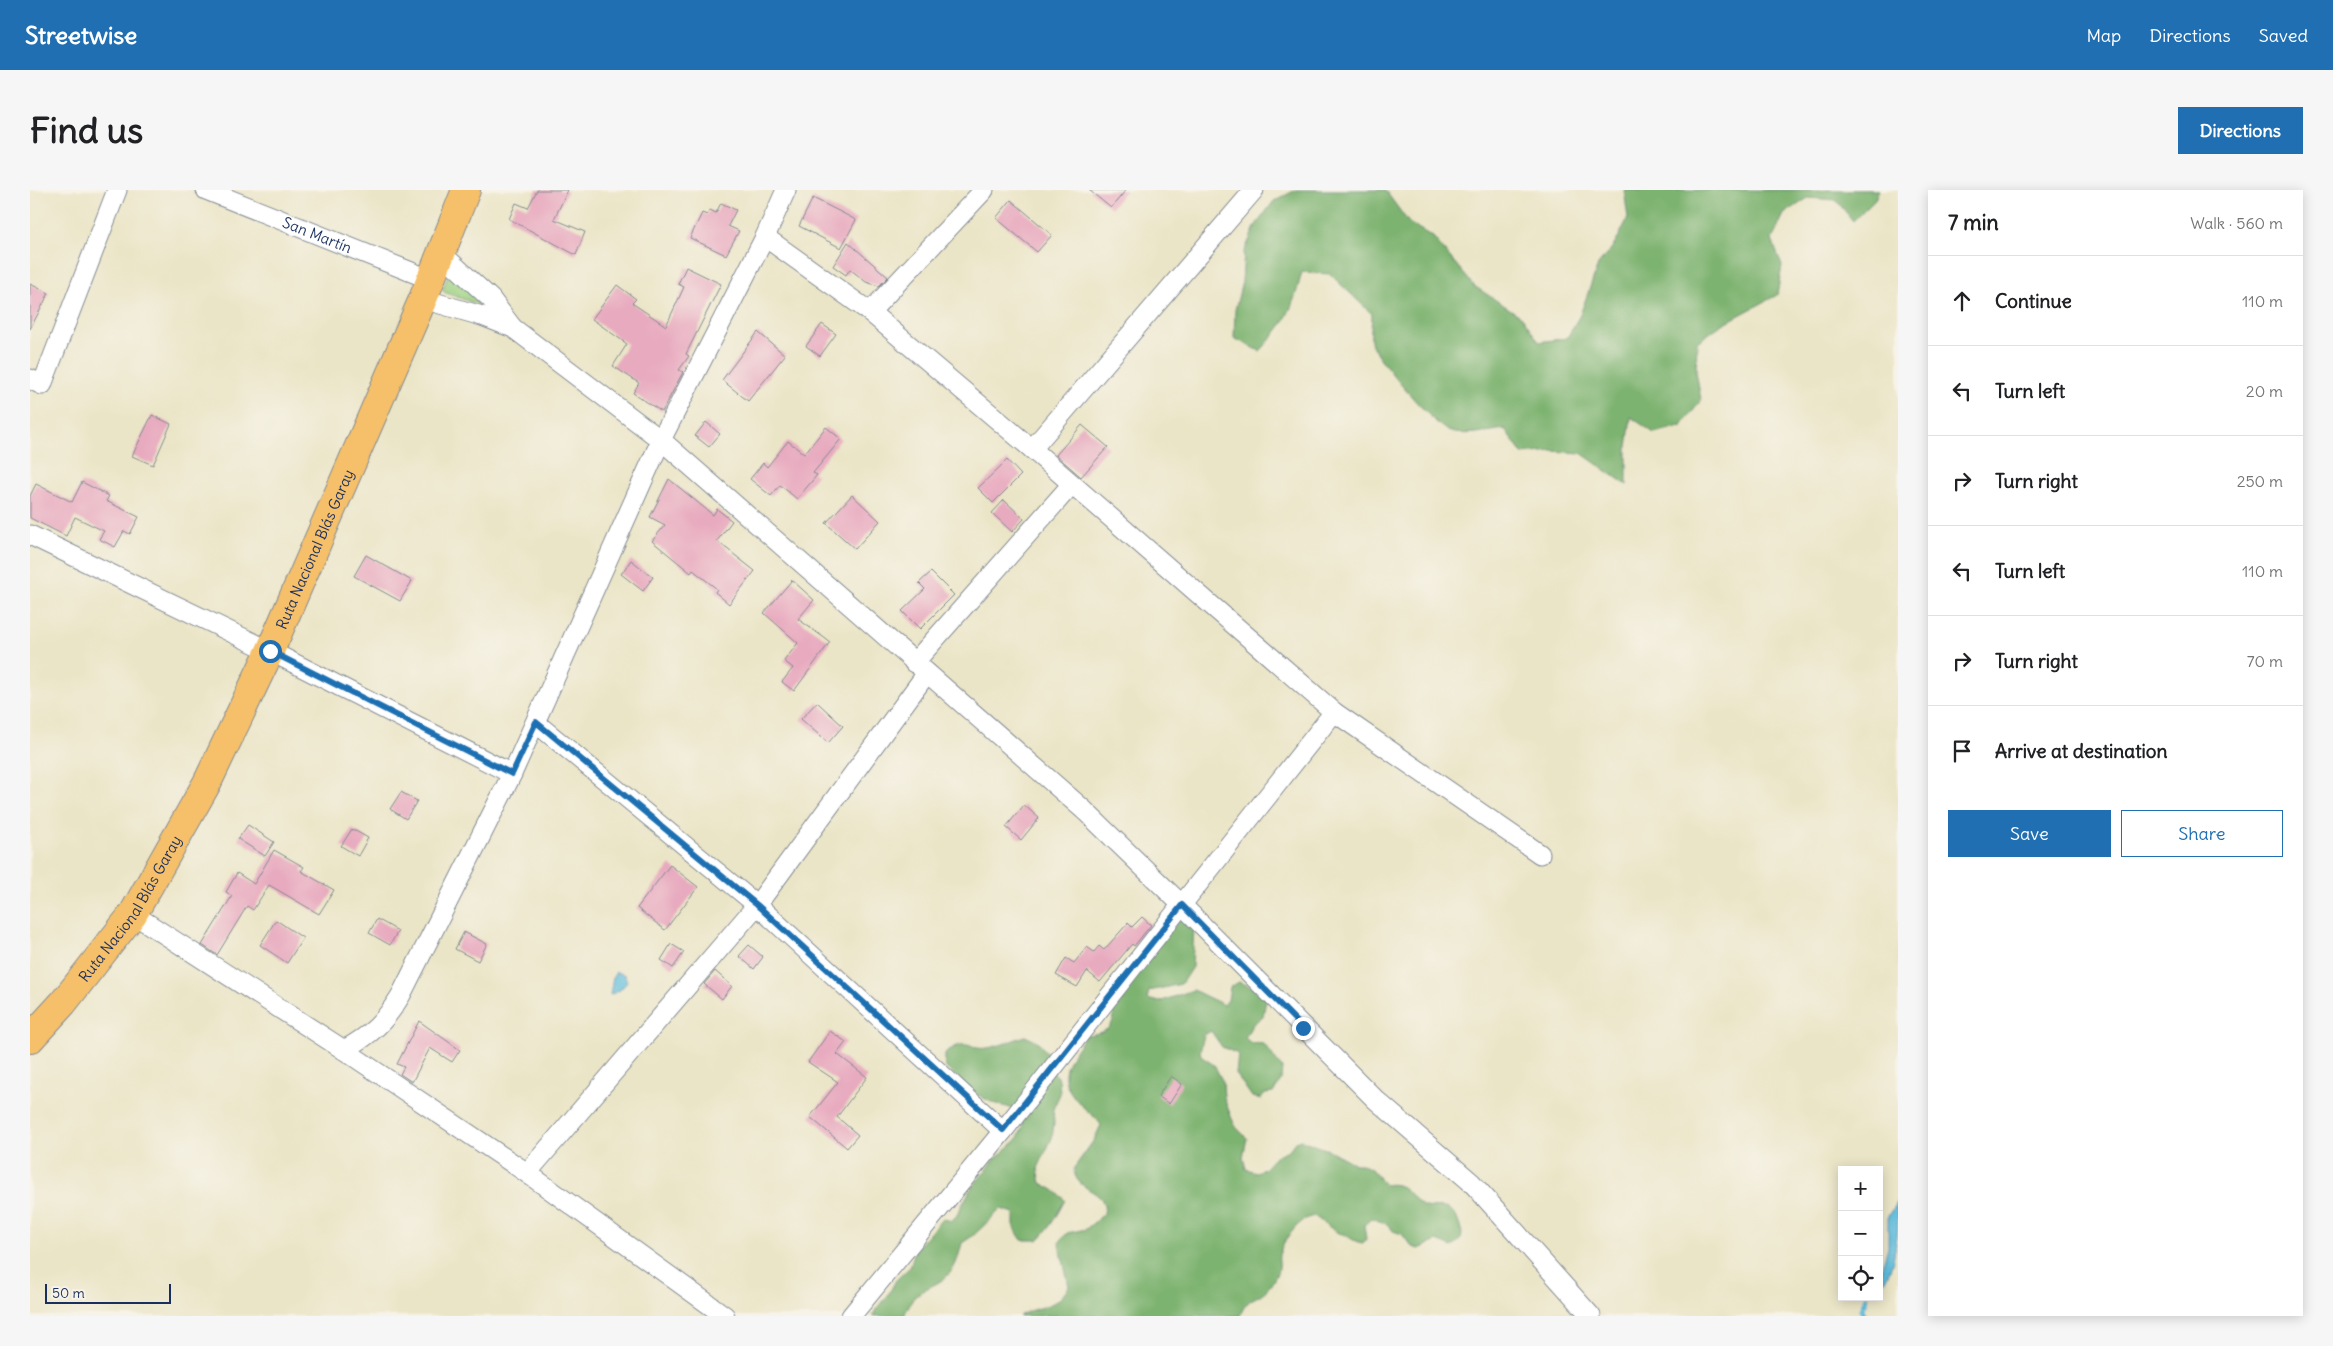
<!DOCTYPE html>
<html lang="en">
<head>
<meta charset="utf-8">
<style>
  :root { --surface:#fff; --page:#f6f6f6; --text:#202124; --muted:#757577; --line:#e0e0e0; --accent:#1f6fb2 }
  body { margin:0; font-family:Delius,sans-serif; background:var(--page); color:var(--text) }
  .controls { position:absolute; right:15px; bottom:15px; display:grid; overflow:hidden; border-radius:0px; box-shadow:0 2px 12px #0003 }
  .controls button { width:45px; height:45px; display:grid; place-items:center; padding:0; border:0; border-bottom:1px solid var(--line); background:var(--surface); color:var(--text); font:25px sans-serif }
  .scale { position:absolute; left:15px; bottom:12px; width:126px; box-sizing:border-box; padding-left:5px; border:2px solid #1b2f5e; border-top:0; font-size:14px; line-height:18px; white-space:nowrap; color:#1b2f5e; -webkit-text-stroke:4px #f7f3e8; paint-order:stroke }
  .stop { position:absolute; width:15px; height:15px; margin:-11px; border:4px solid #1f6fb2; border-radius:50%; background:#fff }
  .stop.end { background:#1f6fb2; border-color:#fff; box-shadow:0 1px 5px #0008 }
  .list { margin:0; padding:0; list-style:none }
  h2 { display:flex; justify-content:space-between; align-items:center; height:65px; margin:0; padding:0 20px; font-size:21px }
  h2 small { font-size:16px; font-weight:400; color:var(--muted) }
  .list li { display:grid; grid-template-columns:32px 1fr auto; gap:15px; align-items:center; box-sizing:border-box; height:90px; padding:0 20px; border-top:1px solid var(--line) }
  .list b { display:block; font-size:19px; white-space:nowrap }
  .list em { font-size:16px; font-style:normal; color:var(--muted) }
  .actions { display:flex; gap:10px; padding:15px 20px }
  .actions a { flex:1; padding:11px 0; border:1px solid var(--accent); border-radius:0px; text-align:center; font-size:18px; color:var(--accent) }
  .actions .main { background:var(--accent); color:#fff }
  .icon { flex:none; width:28px; height:28px; fill:none; stroke:currentColor; stroke-width:2; stroke-linecap:round; stroke-linejoin:round }
  .map { position:relative; flex:none; width:1868px; height:1126px; overflow:hidden; border-radius:0px }
  header { display:flex; align-items:center; gap:30px; box-sizing:border-box; height:70px; padding:0 25px; background:var(--accent); color:#fff }
  header strong { font-size:24px }
  nav { display:flex; gap:28px; margin-inline-start:auto; font-size:18px }
  .intro { display:flex; align-items:center; justify-content:space-between; box-sizing:border-box; height:120px; padding:0 30px }
  h1 { margin:0; font-size:35px }
  .button { padding:12px 22px; border-radius:0px; background:var(--accent); color:#fff; font-size:18px; font-weight:700 }
  main { display:flex; gap:30px; padding:0 30px }
  aside { flex:1; background:var(--surface); border-radius:0px; box-shadow:0 2px 12px #0003 }
  .map>svg:first-child { display:block }
  .green { fill:#9cd181; stroke:#5c8070 }
  .forest { fill:#7db36f; stroke:#4c7166 }
  .water { fill:#5fbddd; stroke:#3d769e }
  .lines { fill:none; stroke-linecap:round; stroke-linejoin:round }
  .stream { stroke:#5fbddd; stroke-width:5 }
  .building { fill:#e8aabf }
  .street-casing { stroke:#838a92; stroke-width:21 }
  .highway-casing { stroke:#838a92; stroke-width:30 }
  .street { stroke:#fff; stroke-width:19 }
  .highway { stroke:#f6c06b; stroke-width:28 }
  .route { stroke:#1f6fb2; stroke-width:6 }
  .labels { text-anchor:middle; dominant-baseline:central; stroke-width:4; stroke-linejoin:round; paint-order:stroke }
  .street-label { font-size:15px; fill:#1b2f5e; stroke:#f7f3e8 }
</style>
</head>
<body>
<header>
<strong>Streetwise</strong>
<nav><a>Map</a><a>Directions</a><a>Saved</a></nav>
</header>
<div class="intro"><h1>Find us</h1><a class="button">Directions</a></div>
<main>
<div class="map">
<svg width="1868" height="1126" viewBox="0 0 1868 1126">
  <rect width="100%" height="100%" fill="#f7f3e8"/>
  <filter id="ink" filterUnits="userSpaceOnUse"><feTurbulence type="fractalNoise" baseFrequency=".02" numOctaves="2"/><feDisplacementMap in="SourceGraphic" scale="10" xChannelSelector="R" yChannelSelector="G"/><feConvolveMatrix kernelMatrix="1 2 1 2 8 2 1 2 1" color-interpolation-filters="sRGB"/></filter>
  <filter id="wash" filterUnits="userSpaceOnUse"><feTurbulence type="fractalNoise" baseFrequency=".0096" numOctaves="4" result="noise"/><feDisplacementMap in="SourceGraphic" scale="20" xChannelSelector="R" yChannelSelector="G"/><feGaussianBlur stdDeviation="1.12" result="paint"/><feColorMatrix in="noise" values="0 0 0 0 0 0 0 0 0 0 0 0 0 0 0 0 0 1.4 0 .05"/><feComposite in="paint" operator="in"/></filter>
  <g filter="url(#wash)">
    <rect width="100%" height="100%" fill="#ebe5c7"/>
    <!-- green -->
    <polygon class="green" points="419,83 422,84 451,113 450,115 414,102 413,99"/>
    <!-- forest -->
    <g class="forest">
      <path d="M 1266,0 L 1355,0 L 1379,33 L 1403,47 L 1444,96 L 1492,127 L 1509,152 L 1537,148 L 1550,125 L 1568,75 L 1585,54 L 1598,28 L 1594,0 L 1849,0 L 1845,9 L 1823,31 L 1806,10 L 1778,8 L 1754,24 L 1742,50 L 1752,76 L 1747,105 L 1691,135 L 1667,152 L 1666,181 L 1671,210 L 1652,236 L 1624,243 L 1601,227 L 1597,257 L 1597,295 L 1551,263 L 1523,261 L 1492,264 L 1475,239 C 1460,241 1431,247 1418,241 C 1403,234 1348,170 1342,155 C 1339,146 1342,133 1342,124 L 1300,84 L 1272,82 C 1262,120 1257,132 1230,161 L 1204,148 L 1205,120 L 1212,92 L 1214,62 L 1226,35 L 1244,11 Z"/>
      <path d="M 1150,729 L 1164,737 L 1162,777 L 1151,794 L 1119,801 L 1117,809 L 1129,812 L 1163,800 L 1194,815 L 1198,810 L 1200,797 L 1209,792 L 1232,801 L 1236,810 L 1233,826 L 1222,835 L 1215,848 L 1221,853 L 1234,854 L 1252,878 L 1251,890 L 1243,903 L 1235,904 L 1231,909 L 1222,907 L 1206,884 L 1208,864 L 1192,857 L 1181,841 L 1174,845 L 1170,862 L 1172,867 L 1184,875 L 1193,892 L 1194,908 L 1202,929 L 1206,937 L 1217,948 L 1213,967 L 1216,979 L 1226,982 L 1234,979 L 1247,965 L 1259,960 L 1265,952 L 1271,950 L 1301,961 L 1325,974 L 1332,974 L 1341,979 L 1355,995 C 1375,991 1379,1006 1391,1015 C 1402,1023 1422,1008 1429,1034 C 1431,1040 1433,1042 1431,1049 L 1422,1057 L 1407,1051 L 1388,1059 L 1381,1056 L 1372,1044 L 1363,1041 L 1359,1035 L 1342,1028 L 1334,1035 L 1336,1049 L 1333,1053 C 1322,1052 1318,1044 1308,1043 L 1284,1026 C 1268,1029 1254,1050 1249,1065 C 1248,1069 1250,1073 1249,1077 C 1249,1082 1242,1093 1239,1097 C 1228,1111 1217,1105 1210,1126 L 989,1126 C 1009,1114 1027,1120 1039,1096 L 1029,1053 L 1037,1043 L 1056,1039 L 1074,1024 C 1079,998 1044,1003 1044,978 L 1064,950 L 1071,935 C 1067,928 1060,924 1054,918 C 1023,887 1034,877 1056,845 C 1089,842 1083,829 1085,804 Z"/>
      <path d="M 995,846 L 1008,852 L 1017,863 L 1019,878 L 1029,889 L 1030,904 L 1023,919 L 1024,933 L 1022,948 L 1008,978 L 1011,993 L 1024,1000 L 1035,1010 C 1027,1025 1020,1038 1008,1050 L 992,1050 L 984,1038 L 984,1023 L 971,1019 L 944,1045 L 932,1053 C 929,1064 927,1075 920,1083 C 911,1094 897,1096 887,1105 C 881,1110 877,1119 874,1126 L 842,1126 L 858,1105 L 866,1090 L 880,1077 L 885,1060 L 913,1028 L 921,1031 L 927,1025 L 940,1000 L 965,969 L 987,950 L 993,936 L 991,922 C 982,918 973,916 964,913 C 945,906 930,890 915,877 L 915,863 C 939,846 938,861 957,858 C 970,856 983,850 995,846 Z"/>
    </g>
    <!-- water -->
    <g class="water">
      <polygon points="586,782 595,785 597,792 590,800 580,805 583,787"/>
      <path d="M 1868,1010 C 1868,1040 1868,1075 1849,1099 L 1849,1087 L 1858,1057 L 1858,1026 Z"/>
    </g>
    <g class="lines">
      <!-- stream -->
      <polyline class="stream" points="1834,1126 1831,1119 1837,1107"/>
    </g>
    <g id="blocks">
      <!-- building -->
      <g class="building">
        <polygon points="507,0 538,0 524,29 555,42 546,65 479,29 486,13 498,18"/>
        <polygon points="1059,0 1096,0 1081,18"/>
        <polygon points="783,8 826,30 811,58 769,36"/>
        <polygon points="981,10 1022,45 1007,62 966,28"/>
        <polygon points="691,13 706,20 698,36 709,41 696,65 660,48 672,23 677,25 680,20 686,23"/>
        <polygon points="818,52 858,87 849,96 836,92 820,79 816,85 803,76"/>
        <polygon points="656,77 691,94 656,164 659,166 649,180 653,182 632,222 603,203 609,193 583,176 597,154 562,129 587,95 606,109 602,113 636,136 654,97 648,94"/>
        <polygon points="0,94 19,103 0,139"/>
        <polygon points="792,134 806,144 790,166 776,156"/>
        <polygon points="728,142 755,165 718,211 692,190"/>
        <polygon points="122,225 141,234 123,275 102,266"/>
        <polygon points="676,232 690,244 679,257 665,246"/>
        <polygon points="1052,235 1078,257 1051,287 1026,265"/>
        <polygon points="796,237 811,249 783,283 787,285 767,309 750,295 741,306 720,289 733,273 737,277 758,251 774,264"/>
        <polygon points="977,270 991,285 963,313 948,298"/>
        <polygon points="639,289 683,325 687,319 702,331 687,351 725,381 699,414 685,402 687,399 663,380 661,383 622,351 635,335 620,327"/>
        <polygon points="52,292 79,306 76,311 109,327 100,344 94,341 85,357 69,349 74,341 45,327 36,346 0,328 0,306 6,294 42,312"/>
        <polygon points="822,305 850,331 825,359 796,333"/>
        <polygon points="974,310 994,329 982,342 962,323"/>
        <polygon points="336,365 382,391 370,411 324,386"/>
        <polygon points="601,370 623,387 613,401 591,384"/>
        <polygon points="901,382 924,405 890,439 872,421 895,399 889,393"/>
        <polygon points="762,390 784,410 768,429 800,452 764,501 752,492 763,478 754,471 768,453 734,423"/>
        <polygon points="787,512 813,536 798,553 771,529"/>
        <polygon points="371,602 387,611 376,629 360,619"/>
        <polygon points="994,615 1009,628 991,650 976,637"/>
        <polygon points="218,635 244,652 235,666 208,649"/>
        <polygon points="322,639 338,648 328,666 311,656"/>
        <polygon points="244,660 274,677 271,681 304,700 289,724 239,695 223,720 217,716 187,765 172,755 202,706 196,702 207,683 224,694"/>
        <polygon points="640,675 668,697 635,740 607,718"/>
        <polygon points="1112,727 1121,735 1104,756 1102,754 1070,792 1057,781 1047,797 1026,785 1036,768 1044,773 1057,757 1064,762 1069,756 1074,760 1098,733 1102,737"/>
        <polygon points="347,729 368,741 360,755 339,743"/>
        <polygon points="246,730 273,748 257,773 230,755"/>
        <polygon points="434,742 457,754 448,771 425,759"/>
        <polygon points="641,754 654,762 643,778 631,770"/>
        <polygon points="719,755 733,767 724,779 709,766"/>
        <polygon points="685,781 702,796 692,809 674,794"/>
        <polygon points="389,831 430,860 422,872 400,858 382,892 370,884 374,877 367,874"/>
        <polygon points="800,841 816,852 807,864 837,887 807,927 828,945 817,958 780,927 808,892 778,872"/>
        <polygon points="1141,886 1152,894 1139,914 1128,906"/>
      </g>
    </g>
  </g>
  <g filter="url(#ink)">
    <use href="#blocks" fill-opacity="0" stroke="#838a92" stroke-width="1"/>
    <g class="lines">
      <!-- street casing -->
      <g class="street-casing">
        <g id="street">
          <path id="s1" d="M 176,0 L 399,89"/>
          <polyline points="735,47 840,122 1002,259 1304,522 1510,664"/>
          <polyline points="410,62 461,109 482,137"/>
          <polyline points="393,109 452,126 483,138 631,250 1054,620 1152,715 1346,910 1442,993 1561,1126"/>
          <polyline points="840,122 954,0"/>
          <polyline points="0,189 12,195 87,0"/>
          <polyline points="1002,259 1224,0"/>
          <polyline points="0,345 240,461 482,584"/>
          <polyline points="884,473 1042,294"/>
          <polyline points="506,533 727,715 973,941"/>
          <polyline points="103,724 314,860 497,983 695,1126"/>
          <path d="M 314,860 C 342,844 354,833 371,805 L 482,584 L 631,250 L 735,47 L 756,0"/>
          <polyline points="497,983 727,715 897,483"/>
          <polyline points="821,1126 973,941 1304,522"/>
        </g>
      </g>
      <!-- highway casing -->
      <g class="highway-casing">
        <g id="highway">
          <path id="s2" d="M 0,849 L 33,813 L 103,724 L 177,593 L 240,461 L 393,109 L 436,0"/>
        </g>
      </g>
      <!-- street -->
      <use href="#street" class="street"/>
      <!-- highway -->
      <use href="#highway" class="highway"/>
    </g>
  </g>
  <g class="lines" filter="url(#ink)">
    <!-- route -->
    <polyline class="route" points="240,461 482,584 506,532 727,715 973,940 1152,715 1273,838"/>
  </g>
  <g class="labels">
    <!-- street labels -->
    <g class="street-label">
      <text stroke="none"><textPath href="#s1" startOffset="120">San Martín</textPath></text>
      <text stroke="none"><textPath href="#s2" startOffset="570">Ruta Nacional Blás Garay</textPath></text>
      <text stroke="none"><textPath href="#s2" startOffset="165">Ruta Nacional Blás Garay</textPath></text>
    </g>
  </g>
</svg>
<div class="controls">
<button>+</button>
<button>−</button>
<button><svg class="icon" aria-label="locate" viewBox="0 0 24 24"><circle cx="12" cy="12" r="6"/><path d="M12 2v4M12 18v4M2 12h4M18 12h4"/></svg></button>
</div>
<div class="scale">50 m</div>
<div class="stop" style="left:240px;top:461px"></div>
<div class="stop end" style="left:1273px;top:838px"></div>
</div>
<aside>
<h2>7 min<small>Walk · 560 m</small></h2>
<ul class="list">
<li><svg class="icon" aria-label="ahead" viewBox="0 0 24 24"><path d="M12 20V5M6 11l6-6 6 6"/></svg><div><b>Continue</b></div><em>110 m</em></li>
<li><svg class="icon" aria-label="left" viewBox="0 0 24 24"><path d="M17 20v-9H6M10 6l-5 5 5 5"/></svg><div><b>Turn left</b></div><em>20 m</em></li>
<li><svg class="icon" aria-label="right" viewBox="0 0 24 24"><path d="M7 20v-9h11M14 6l5 5-5 5"/></svg><div><b>Turn right</b></div><em>250 m</em></li>
<li><svg class="icon" aria-label="left" viewBox="0 0 24 24"><path d="M17 20v-9H6M10 6l-5 5 5 5"/></svg><div><b>Turn left</b></div><em>110 m</em></li>
<li><svg class="icon" aria-label="right" viewBox="0 0 24 24"><path d="M7 20v-9h11M14 6l5 5-5 5"/></svg><div><b>Turn right</b></div><em>70 m</em></li>
<li><svg class="icon" aria-label="arrive" viewBox="0 0 24 24"><path d="M6 21V4h12l-3 4 3 4H6"/></svg><div><b>Arrive at destination</b></div></li>
</ul>
<div class="actions"><a class="main">Save</a><a>Share</a></div>
</aside>
</main>
</body>
</html>
